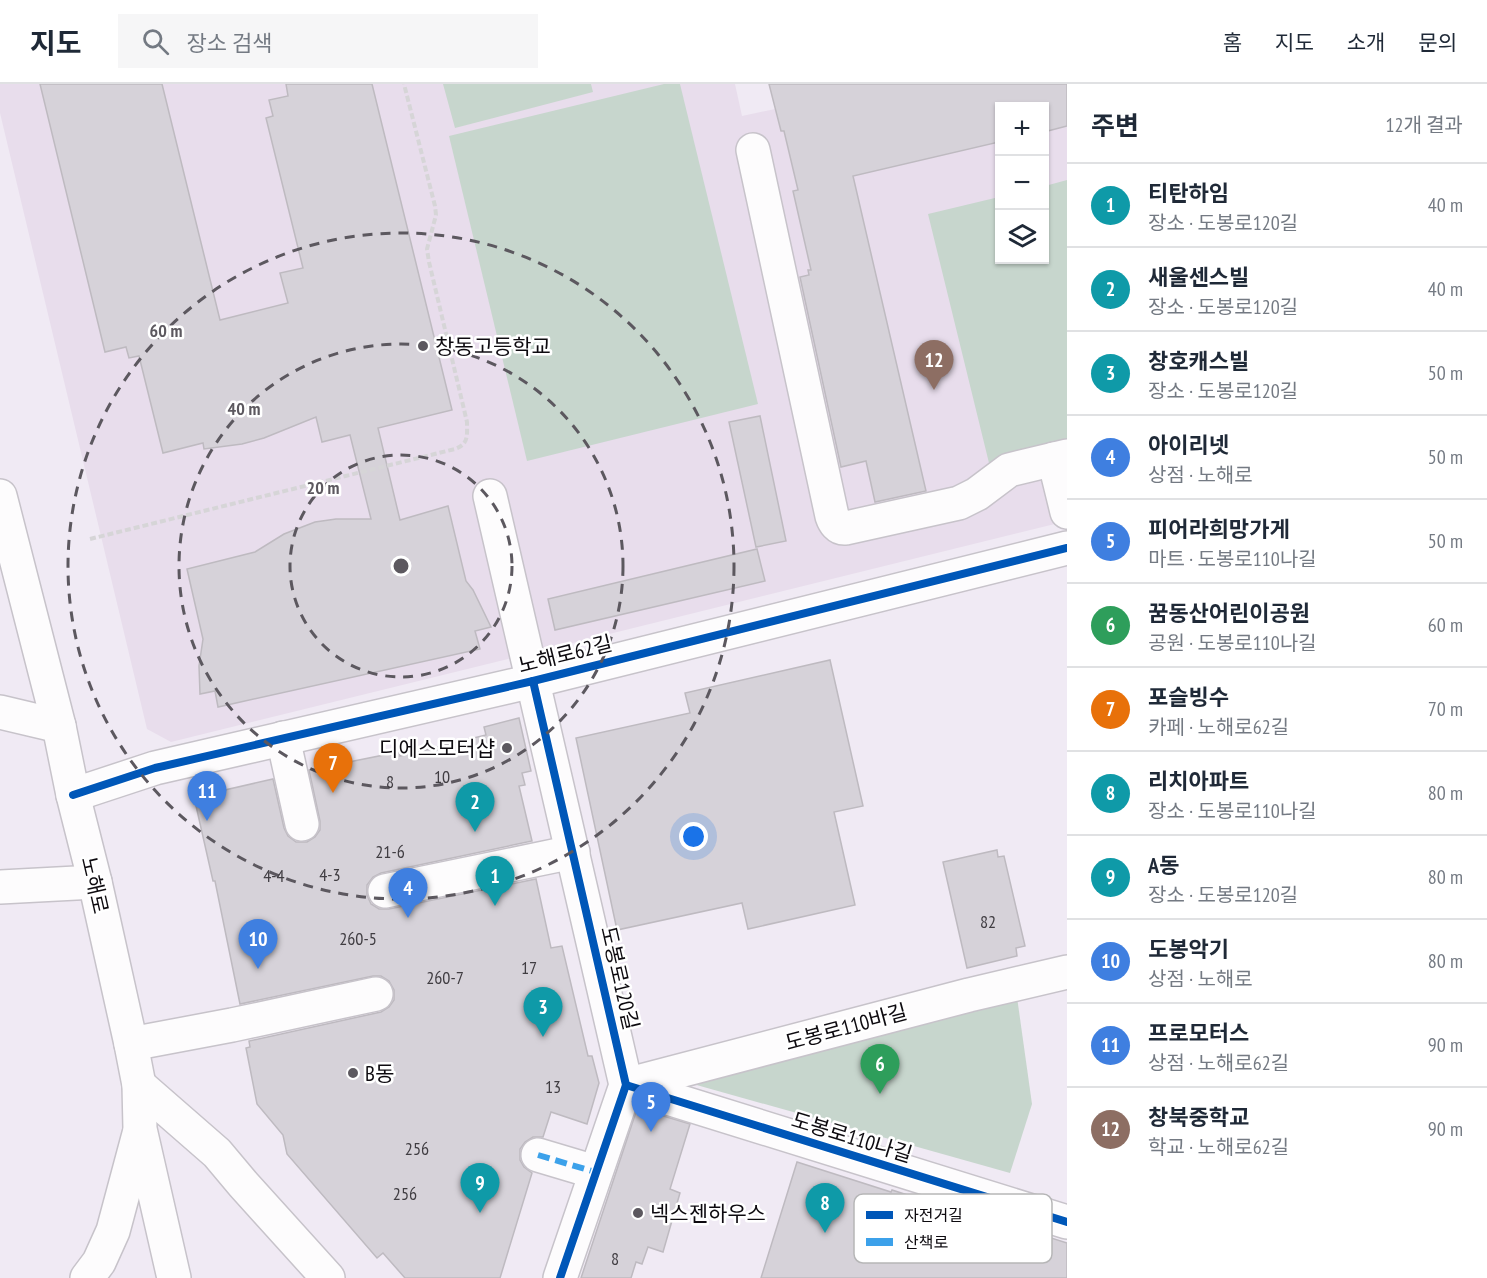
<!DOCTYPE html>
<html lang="ko">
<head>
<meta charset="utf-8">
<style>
  :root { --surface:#fff; --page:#f6f6f7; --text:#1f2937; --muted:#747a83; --line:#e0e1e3; --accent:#5c585f }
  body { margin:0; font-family:"PT Sans Narrow","Noto Sans KR",sans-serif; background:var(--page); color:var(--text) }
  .controls { position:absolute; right:18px; top:18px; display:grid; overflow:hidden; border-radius:0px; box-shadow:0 2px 4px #0004 }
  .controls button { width:54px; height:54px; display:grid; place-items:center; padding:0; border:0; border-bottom:2px solid var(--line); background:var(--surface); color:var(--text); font:30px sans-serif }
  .you { position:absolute; left:694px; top:753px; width:21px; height:21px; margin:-15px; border:4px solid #fff; border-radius:50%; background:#1a73e8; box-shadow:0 0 0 9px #1a73e833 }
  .badge { display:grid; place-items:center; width:39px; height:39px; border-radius:50%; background:var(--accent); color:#fff; font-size:20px; font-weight:700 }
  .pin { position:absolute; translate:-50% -50px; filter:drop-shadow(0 2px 3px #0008) }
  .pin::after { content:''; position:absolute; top:32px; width:21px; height:18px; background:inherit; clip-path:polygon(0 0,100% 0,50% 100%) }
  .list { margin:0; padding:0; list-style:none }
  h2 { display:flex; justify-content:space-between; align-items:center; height:78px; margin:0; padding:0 24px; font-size:26px }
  h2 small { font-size:20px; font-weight:400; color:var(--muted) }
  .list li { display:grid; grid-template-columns:39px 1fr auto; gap:18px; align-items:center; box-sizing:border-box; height:84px; padding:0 24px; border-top:2px solid var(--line) }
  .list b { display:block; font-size:22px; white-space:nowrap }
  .list p { margin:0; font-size:20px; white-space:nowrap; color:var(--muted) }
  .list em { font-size:20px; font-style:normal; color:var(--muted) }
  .icon { flex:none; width:33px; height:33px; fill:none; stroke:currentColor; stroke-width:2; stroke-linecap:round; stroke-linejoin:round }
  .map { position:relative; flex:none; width:1067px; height:1194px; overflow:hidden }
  header { display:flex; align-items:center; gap:36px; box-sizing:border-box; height:84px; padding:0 30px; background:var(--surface); border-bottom:2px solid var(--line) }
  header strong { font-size:28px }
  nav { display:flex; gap:33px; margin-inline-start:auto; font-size:21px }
  .search { width:420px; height:54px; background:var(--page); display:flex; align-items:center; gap:15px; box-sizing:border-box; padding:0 21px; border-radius:0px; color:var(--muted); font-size:22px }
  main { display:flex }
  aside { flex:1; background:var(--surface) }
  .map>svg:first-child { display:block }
  .built { fill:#e8ddec; fill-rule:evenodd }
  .green { fill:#c7d6cd }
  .building { fill:#d6d2d9; stroke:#bebac0; stroke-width:1.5 }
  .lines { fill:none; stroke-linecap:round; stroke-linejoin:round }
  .minor-casing { stroke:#c7c3ca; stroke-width:36 }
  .major-casing { stroke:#c7c3ca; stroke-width:36 }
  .path { stroke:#d6d5d7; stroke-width:4; stroke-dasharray:6 3; stroke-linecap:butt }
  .minor { stroke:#fdfcfd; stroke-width:33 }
  .major { stroke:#fdfcfd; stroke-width:33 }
  .quiet { stroke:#3ca1ea; stroke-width:6; stroke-dasharray:12 6; stroke-linecap:butt }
  .cycleway-casing { stroke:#fff; stroke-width:11 }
  .cycleway { stroke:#0057b8; stroke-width:8 }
  .ring { fill:none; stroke:#5c585f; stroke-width:3; stroke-dasharray:10 8 }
  .poi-dot { fill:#5c585f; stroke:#fff; stroke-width:2 }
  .labels { text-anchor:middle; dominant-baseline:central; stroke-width:5; stroke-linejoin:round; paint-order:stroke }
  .number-label { font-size:18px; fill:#403d42 }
  .poi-label { font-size:21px; fill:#0d0a0f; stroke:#fff; text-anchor:start }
  .street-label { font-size:21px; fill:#0d0a0f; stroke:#fff }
  .key { fill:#fff; stroke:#b6b6b7; stroke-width:1.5 }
  .key-label { font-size:16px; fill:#0d0a0f }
  .centre { fill:#5c585f; stroke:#fff; stroke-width:3 }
  .ring-label { font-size:18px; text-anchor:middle; font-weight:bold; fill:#5c585f; stroke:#fff; stroke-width:5; stroke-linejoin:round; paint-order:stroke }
</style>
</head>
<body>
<header>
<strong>지도</strong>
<div class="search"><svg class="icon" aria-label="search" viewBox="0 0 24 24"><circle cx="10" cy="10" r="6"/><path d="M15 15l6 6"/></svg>장소 검색</div>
<nav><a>홈</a><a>지도</a><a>소개</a><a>문의</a></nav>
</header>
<main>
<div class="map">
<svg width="1067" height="1194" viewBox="0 0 1067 1194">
  <rect width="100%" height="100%" fill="#f0eaf4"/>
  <!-- built -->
  <path class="built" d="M 0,0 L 735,0 L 742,32 L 894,0 L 1067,0 L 1067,437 L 171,658 L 147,645 L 0,29 ZM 1000,22 L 1044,22 L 1044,176 L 1000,176 Z"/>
  <!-- green -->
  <g class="green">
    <polygon points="443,0 591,0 593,8 455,44"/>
    <polygon points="664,0 680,0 758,320 527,377 449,52"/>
    <polygon points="1067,96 1067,359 989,379 928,130 999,113 1000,176 1044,176 1045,102"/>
    <polygon points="1017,913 1032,1020 1010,1089 693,1000"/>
  </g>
  <!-- building -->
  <g class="building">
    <polygon points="40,0 162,0 220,236 288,219 280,189 303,184 266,34 273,32 269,16 288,12 286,0 372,0 452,326 378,344 400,436 448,422 466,497 473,506 491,543 475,547 480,565 218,623 215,607 200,610 199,582 203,555 187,485 255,468 284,450 315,438 336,435 371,435 350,351 322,358 316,333 264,354 242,360 204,365 203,359 163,369 139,272 129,274 126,263 105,268"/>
    <polygon points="769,0 1067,0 1067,42 1044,48 1044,22 999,22 999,58 853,92 926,407 875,418 866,377 841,383 800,193 809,191 808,186 811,186 793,107 798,106 784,47 781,47"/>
    <polygon points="760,332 786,457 756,463 729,338"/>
    <polygon points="757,465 765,497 555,546 548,515"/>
    <polygon points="830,576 863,722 834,728 855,821 748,845 742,819 617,846 576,654 690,629 685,609"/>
    <polygon points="519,634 531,687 522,689 525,701 519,702 532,757 381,789 373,793 367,801 367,811 371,820 379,825 389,825 536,795 551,864 562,862 588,972 592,972 599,999 587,1040 551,1028 543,1053 533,1053 525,1058 520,1065 520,1076 524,1083 532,1089 500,1194 405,1194 383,1169 377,1174 287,1070 283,1051 257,1020 246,964 250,963 249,957 381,928 389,923 394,916 394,906 389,897 381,892 373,892 240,920 215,797 213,797 194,713 273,695 284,744 288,752 296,758 307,758 315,753 320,746 320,737 309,686 399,668 400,672 486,651 484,643"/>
    <polygon points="997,766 998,773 1004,772 1025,862 1016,864 1017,872 967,884 943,778"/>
    <polygon points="640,1025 690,1040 670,1105 680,1109 663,1168 648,1163 642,1180 636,1178 631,1194 581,1194 636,1028"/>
    <polygon points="797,1078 891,1108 892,1106 969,1131 970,1128 1067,1159 1067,1194 761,1194"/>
  </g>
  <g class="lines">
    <!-- minor casing -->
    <g class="minor-casing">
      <g id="minor">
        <path d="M 753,66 L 832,432 C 834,438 838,445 846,444 L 959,419 L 977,410 L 1009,386 L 1067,372"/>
        <polyline points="1054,375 1067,428"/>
        <polyline points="490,412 626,1001 560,1194"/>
        <polyline points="0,628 59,642"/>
        <polyline points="283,654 302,740"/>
        <polyline points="73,711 155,684 533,597 1067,464"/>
        <polyline points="0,803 95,798"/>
        <polyline points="385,807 573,768"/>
        <polyline points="131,960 232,941 376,910"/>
        <polyline points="626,1001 1067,1138"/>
        <polyline points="626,1001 969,911 1067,888"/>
        <polyline points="538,1071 595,1088"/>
      </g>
    </g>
    <!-- major casing -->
    <g class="major-casing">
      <g id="major">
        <polyline points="0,412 59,642 73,711 95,798 131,960 139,1001 140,1045 174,1194"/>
        <polyline points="139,1001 217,1069 243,1100 328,1194"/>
        <polyline points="87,1194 99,1178 113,1147 139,1050"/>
      </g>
    </g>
    <!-- path -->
    <path class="path" d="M 90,455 L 455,365 C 469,360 467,351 467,338 L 429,178 L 427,165 L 436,131 L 435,122 L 404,0"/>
    <!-- minor -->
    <use href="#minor" class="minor"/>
    <!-- major -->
    <use href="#major" class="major"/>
    <!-- quiet -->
    <polyline class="quiet" points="538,1071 595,1088"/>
    <!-- cycleway casing -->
    <g class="cycleway-casing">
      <g id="cycleway">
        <polyline points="533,597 626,1001 560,1194"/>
        <polyline points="73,711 155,684 533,597 1067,464"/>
        <polyline points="626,1001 1067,1138"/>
      </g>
    </g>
    <!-- cycleway -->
    <use href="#cycleway" class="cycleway"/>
  </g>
  <!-- distance rings -->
  <g class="ring">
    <circle cx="401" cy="482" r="111"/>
    <circle cx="401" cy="482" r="222"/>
    <circle cx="401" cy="482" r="333"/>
  </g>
  <!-- markers -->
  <g class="poi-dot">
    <circle cx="423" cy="262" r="6"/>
    <circle cx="507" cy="664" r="6"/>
    <circle cx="353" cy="989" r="6"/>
    <circle cx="638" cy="1129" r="6"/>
  </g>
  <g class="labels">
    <!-- number labels -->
    <g class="number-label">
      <text x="442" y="692">10</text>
      <text x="390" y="697">8</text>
      <text x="390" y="767">21-6</text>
      <text x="330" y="790">4-3</text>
      <text x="274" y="791">4-4</text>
      <text x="988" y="837">82</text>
      <text x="358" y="854">260-5</text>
      <text x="529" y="883">17</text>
      <text x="445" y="893">260-7</text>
      <text x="553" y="1002">13</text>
      <text x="417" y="1064">256</text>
      <text x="405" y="1109">256</text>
      <text x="615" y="1174">8</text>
    </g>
    <!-- poi labels -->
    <g class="poi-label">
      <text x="435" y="262">창동고등학교</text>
      <text x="495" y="664" text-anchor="end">디에스모터샵</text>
      <text x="365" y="989">B동</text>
      <text x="650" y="1129">넥스젠하우스</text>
    </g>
    <!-- street labels -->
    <g class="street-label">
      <text transform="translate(565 570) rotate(-14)">노해로62길</text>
      <text transform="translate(95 801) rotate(77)">노해로</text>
      <text transform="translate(620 894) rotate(77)">도봉로120길</text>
      <text transform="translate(846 943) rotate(-15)">도봉로110바길</text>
      <text transform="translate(852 1053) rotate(17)">도봉로110나길</text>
    </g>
  </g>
  <!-- legend -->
  <rect x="854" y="1110" width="198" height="69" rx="9" class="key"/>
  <rect x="866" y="1127" width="27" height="8" fill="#0057b8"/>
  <rect x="866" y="1154" width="27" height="8" fill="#3ca1ea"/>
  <g class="key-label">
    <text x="904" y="1137">자전거길</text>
    <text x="904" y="1164">산책로</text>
  </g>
  <circle cx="401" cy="482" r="9" class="centre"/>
  <g class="ring-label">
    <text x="166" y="253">60 m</text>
    <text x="244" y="331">40 m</text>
    <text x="323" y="410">20 m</text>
  </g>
</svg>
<div class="controls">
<button>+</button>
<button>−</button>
<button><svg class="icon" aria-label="layers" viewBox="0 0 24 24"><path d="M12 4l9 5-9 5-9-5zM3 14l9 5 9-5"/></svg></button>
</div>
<div class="you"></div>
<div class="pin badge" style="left:495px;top:822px;background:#0f9aa8">1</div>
<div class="pin badge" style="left:475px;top:748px;background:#0f9aa8">2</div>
<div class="pin badge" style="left:543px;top:953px;background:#0f9aa8">3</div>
<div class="pin badge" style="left:408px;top:834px;background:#3f7fe0">4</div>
<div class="pin badge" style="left:651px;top:1048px;background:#3f7fe0">5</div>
<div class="pin badge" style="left:880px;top:1010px;background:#2e9e5b">6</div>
<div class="pin badge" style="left:333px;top:709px;background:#e8710a">7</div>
<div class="pin badge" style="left:825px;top:1149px;background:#0f9aa8">8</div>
<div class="pin badge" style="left:480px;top:1129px;background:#0f9aa8">9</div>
<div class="pin badge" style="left:258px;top:885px;background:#3f7fe0">10</div>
<div class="pin badge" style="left:207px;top:737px;background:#3f7fe0">11</div>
<div class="pin badge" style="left:934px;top:306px;background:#8d6e63">12</div>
</div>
<aside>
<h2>주변<small>12개 결과</small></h2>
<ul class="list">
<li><span class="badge" style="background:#0f9aa8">1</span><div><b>티탄하임</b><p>장소 · 도봉로120길</p></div><em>40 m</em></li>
<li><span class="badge" style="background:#0f9aa8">2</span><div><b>새울센스빌</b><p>장소 · 도봉로120길</p></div><em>40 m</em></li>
<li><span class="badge" style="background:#0f9aa8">3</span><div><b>창호캐스빌</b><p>장소 · 도봉로120길</p></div><em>50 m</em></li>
<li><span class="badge" style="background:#3f7fe0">4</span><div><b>아이리넷</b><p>상점 · 노해로</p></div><em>50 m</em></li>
<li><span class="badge" style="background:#3f7fe0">5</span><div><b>피어라희망가게</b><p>마트 · 도봉로110나길</p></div><em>50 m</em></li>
<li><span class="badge" style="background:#2e9e5b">6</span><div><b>꿈동산어린이공원</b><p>공원 · 도봉로110나길</p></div><em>60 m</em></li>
<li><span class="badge" style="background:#e8710a">7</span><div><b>포슬빙수</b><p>카페 · 노해로62길</p></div><em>70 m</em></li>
<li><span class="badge" style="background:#0f9aa8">8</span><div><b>리치아파트</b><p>장소 · 도봉로110나길</p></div><em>80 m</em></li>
<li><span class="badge" style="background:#0f9aa8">9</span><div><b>A동</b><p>장소 · 도봉로120길</p></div><em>80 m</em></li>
<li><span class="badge" style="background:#3f7fe0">10</span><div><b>도봉악기</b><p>상점 · 노해로</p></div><em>80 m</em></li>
<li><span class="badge" style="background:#3f7fe0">11</span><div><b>프로모터스</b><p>상점 · 노해로62길</p></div><em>90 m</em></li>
<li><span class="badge" style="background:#8d6e63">12</span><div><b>창북중학교</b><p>학교 · 노해로62길</p></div><em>90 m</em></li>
</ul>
</aside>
</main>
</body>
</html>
